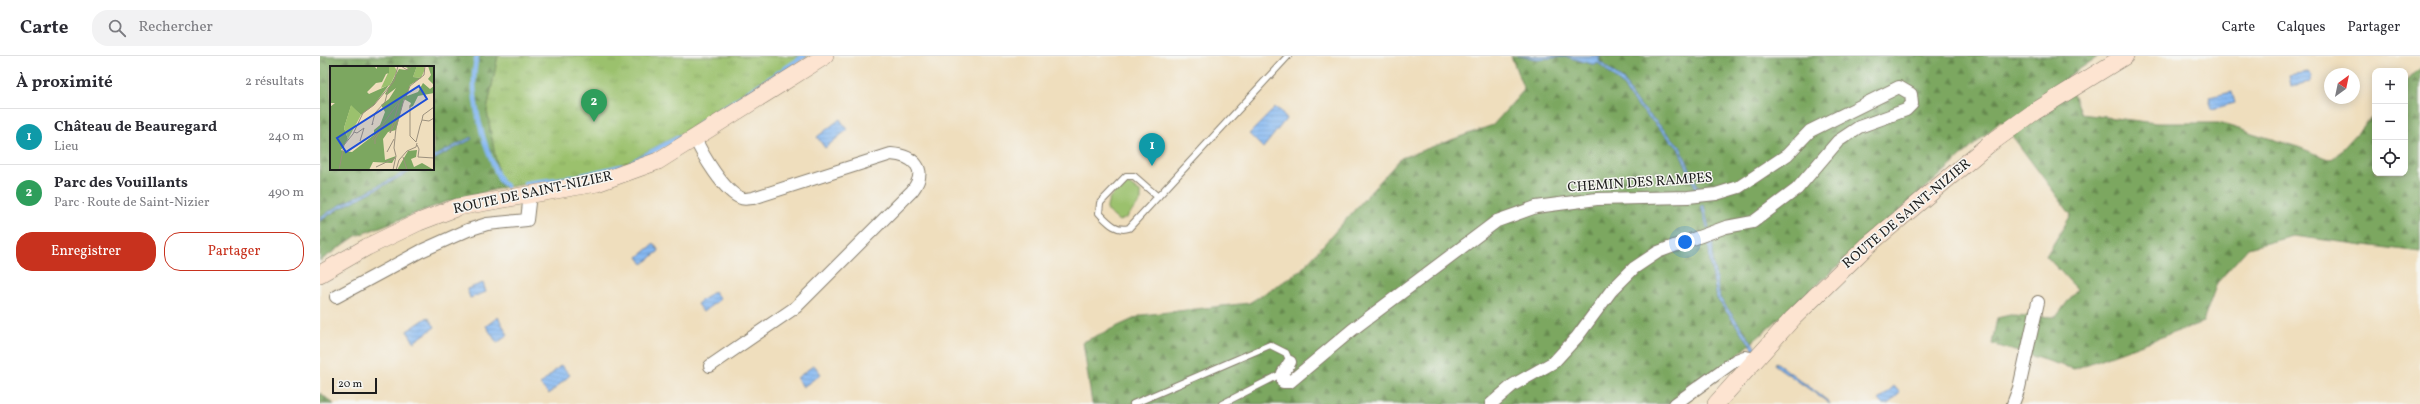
<!DOCTYPE html>
<html lang="fr">
<head>
<meta charset="utf-8">
<style>
  :root { --surface:#fff; --page:#f2f2f3; --text:#2b2b33; --muted:#7c7c81; --line:#e1e1e2; --accent:#c8321e }
  body { margin:0; font-family:Vollkorn,serif; background:var(--page); color:var(--text) }
  .controls { position:absolute; right:12px; top:12px; display:grid; overflow:hidden; border-radius:8px; box-shadow:0 2px 10px #0003 }
  .controls button { width:36px; height:36px; display:grid; place-items:center; padding:0; border:0; border-bottom:1px solid var(--line); background:var(--surface); color:var(--text); font:20px sans-serif }
  .compass { position:absolute; left:2004px; top:12px; width:36px; height:36px; border-radius:50%; background:var(--surface); box-shadow:0 2px 10px #0003; rotate:33deg }
  .scale { position:absolute; left:12px; bottom:10px; width:45px; box-sizing:border-box; padding-left:4px; border:2px solid #1c1c1c; border-top:0; font-size:11px; line-height:14px; white-space:nowrap; color:#1c1c1c; -webkit-text-stroke:3px #f6f6f2; paint-order:stroke }
  .you { position:absolute; left:1365px; top:186px; width:14px; height:14px; margin:-10px; border:3px solid #fff; border-radius:50%; background:#1a73e8; box-shadow:0 0 0 6px #1a73e833 }
  .badge { display:grid; place-items:center; width:26px; height:26px; border-radius:50%; background:var(--accent); color:#fff; font-size:13px; font-weight:700 }
  .pin { position:absolute; translate:-50% -33px; filter:drop-shadow(0 1px 2px #0008) }
  .pin::after { content:''; position:absolute; top:21px; width:14px; height:12px; background:inherit; clip-path:polygon(0 0,100% 0,50% 100%) }
  .list { margin:0; padding:0; list-style:none }
  h2 { display:flex; justify-content:space-between; align-items:center; height:52px; margin:0; padding:0 16px; font-size:17px }
  h2 small { font-size:13px; font-weight:400; color:var(--muted) }
  .list li { display:grid; grid-template-columns:26px 1fr auto; gap:12px; align-items:center; box-sizing:border-box; height:56px; padding:0 16px; border-top:1px solid var(--line) }
  .list b { display:block; font-size:15px; white-space:nowrap }
  .list p { margin:0; font-size:13px; white-space:nowrap; color:var(--muted) }
  .list em { font-size:13px; font-style:normal; color:var(--muted) }
  .actions { display:flex; gap:8px; padding:12px 16px }
  .actions a { flex:1; padding:9px 0; border:1px solid var(--accent); border-radius:16px; text-align:center; font-size:14px; color:var(--accent) }
  .actions .main { background:var(--accent); color:#fff }
  .icon { flex:none; width:22px; height:22px; fill:none; stroke:currentColor; stroke-width:2; stroke-linecap:round; stroke-linejoin:round }
  .map { position:relative; flex:none; width:2100px; height:348px; overflow:hidden }
  header { display:flex; align-items:center; gap:24px; box-sizing:border-box; height:56px; padding:0 20px; background:var(--surface); border-bottom:1px solid var(--line) }
  header strong { font-size:19px }
  nav { display:flex; gap:22px; margin-inline-start:auto; font-size:14px }
  .search { width:280px; height:36px; background:var(--page); display:flex; align-items:center; gap:10px; box-sizing:border-box; padding:0 14px; border-radius:16px; color:var(--muted); font-size:15px }
  main { display:flex }
  aside { flex:1; background:var(--surface) }
  .map>svg:first-child { display:block }
  .grass { fill:#9bc16d; stroke:#5c6e44 }
  .forest { fill:url(#forest-firs); stroke:#4c623e; fill-rule:evenodd }
  .park { fill:url(#park-tufts); stroke:#5c6e44 }
  .water { fill:url(#water-rules); stroke:#506a86 }
  .lines { fill:none; stroke-linecap:round; stroke-linejoin:round }
  .stream { stroke:#84b7f1; stroke-width:4.5 }
  .service-casing { stroke:#867d6c; stroke-width:8 }
  .minor-casing { stroke:#867d6c; stroke-width:14 }
  .secondary-casing { stroke:#867d6c; stroke-width:18 }
  .service { stroke:#fff; stroke-width:6 }
  .minor { stroke:#fff; stroke-width:12 }
  .secondary { stroke:#fde4d1; stroke-width:17 }
  .labels { text-anchor:middle; dominant-baseline:central; stroke-width:3; stroke-linejoin:round; paint-order:stroke }
  .street-label { font-size:14px; fill:#1c1c1c; stroke:#f6f6f2 }
  .inset-road { fill:none; stroke:#9b907d; stroke-width:1 }
  .view { fill:#1d4ed8; fill-opacity:0.15; stroke:#1d4ed8; stroke-width:2 }
  .inset-edge { fill:none; stroke:#1c1c1c; stroke-width:2 }
</style>
</head>
<body>
<header>
<strong>Carte</strong>
<div class="search"><svg class="icon" aria-label="search" viewBox="0 0 24 24"><circle cx="10" cy="10" r="6"/><path d="M15 15l6 6"/></svg>Rechercher</div>
<nav><a>Carte</a><a>Calques</a><a>Partager</a></nav>
</header>
<main>
<aside>
<h2>À proximité<small>2 résultats</small></h2>
<ul class="list">
<li><span class="badge" style="background:#0f9aa8">1</span><div><b>Château de Beauregard</b><p>Lieu</p></div><em>240 m</em></li>
<li><span class="badge" style="background:#2e9e5b">2</span><div><b>Parc des Vouillants</b><p>Parc · Route de Saint-Nizier</p></div><em>490 m</em></li>
</ul>
<div class="actions"><a class="main">Enregistrer</a><a>Partager</a></div>
</aside>
<div class="map">
<svg width="2100" height="348" viewBox="0 0 2100 348">
  <defs>
    <pattern id="forest-firs" width="22" height="20" patternUnits="userSpaceOnUse"><rect width="22" height="20" fill="#7ca760"/><path d="M5 1l3.5 6h-7zM16 11l3.5 6h-7z" fill="#65874e"/></pattern>
    <pattern id="park-tufts" width="24" height="20" patternUnits="userSpaceOnUse"><rect width="24" height="20" fill="#9bc16d"/><path d="M3 7l-1-3M5 7V3M7 7l1-3M15 17l-1-3M17 17v-4M19 17l1-3" fill="none" stroke="#85a55e"/></pattern>
    <pattern id="water-rules" width="6" height="5" patternUnits="userSpaceOnUse"><rect width="6" height="5" fill="#84b7f1"/><path d="M0 2.5h6" fill="none" stroke="#719dce"/></pattern>
  </defs>
  <rect width="100%" height="100%" fill="#f6f6f2"/>
  <filter id="ink" filterUnits="userSpaceOnUse"><feTurbulence type="fractalNoise" baseFrequency=".025" numOctaves="2"/><feDisplacementMap in="SourceGraphic" scale="8" xChannelSelector="R" yChannelSelector="G"/><feConvolveMatrix kernelMatrix="1 2 1 2 8 2 1 2 1" color-interpolation-filters="sRGB"/></filter>
  <filter id="wash" filterUnits="userSpaceOnUse"><feTurbulence type="fractalNoise" baseFrequency=".012" numOctaves="4" result="noise"/><feDisplacementMap in="SourceGraphic" scale="16" xChannelSelector="R" yChannelSelector="G"/><feGaussianBlur stdDeviation="0.9" result="paint"/><feColorMatrix in="noise" values="0 0 0 0 0 0 0 0 0 0 0 0 0 0 0 0 0 1.4 0 .05"/><feComposite in="paint" operator="in"/></filter>
  <g filter="url(#wash)">
    <rect width="100%" height="100%" fill="#efdebd"/>
    <!-- grass -->
    <path class="grass" d="M 809,128 L 821,137 L 821,145 L 806,162 L 799,165 L 787,155 C 786,143 797,130 809,128 Z"/>
    <!-- forest -->
    <g class="forest">
      <path d="M 0,0 L 178,0 L 167,55 L 181,132 L 126,146 L 36,180 L 0,205 ZM 11,11 L 113,11 L 113,113 L 11,113 Z"/>
      <polygon points="1191,0 1779,0 1746,22 1761,58 1836,67 1899,67 1978,91 2012,104 2055,58 2055,117 2085,117 2085,26 2100,11 2100,196 1973,180 1928,192 1897,227 1883,266 1754,313 1672,288 1677,262 1690,259 1736,261 1757,233 1726,200 1751,159 1681,65 1363,348 772,348 763,286 822,259 929,247 979,216 1081,102 1173,69 1204,34"/>
      <polygon points="0,337 14,348 0,348"/>
    </g>
    <!-- park -->
    <polygon class="park" points="178,0 488,0 360,78 308,106 268,118 181,132 167,55"/>
    <!-- water -->
    <g class="water">
      <polygon points="1197,0 1280,0 1279,5 1306,27 1312,41 1360,90 1382,140 1379,140 1358,92 1310,42 1303,30 1278,7 1275,9 1247,1 1218,3"/>
      <polygon points="1988,16 1992,20 1990,26 1971,30 1969,19"/>
      <polygon points="1912,36 1915,47 1892,53 1889,41"/>
      <polygon points="955,52 961,55 966,63 943,92 929,78"/>
      <polygon points="520,63 527,74 505,92 497,81"/>
      <polygon points="151,81 152,83 113,104 113,101"/>
      <polygon points="91,113 95,113 15,155 0,165 0,162 13,153"/>
      <polygon points="1384,149 1389,172 1387,172 1381,150"/>
      <polygon points="1393,180 1393,207 1400,242 1437,293 1435,295 1397,243 1390,206 1388,182"/>
      <polygon points="334,188 339,195 323,208 318,201"/>
      <polygon points="163,227 166,236 150,242 147,233"/>
      <polygon points="394,235 400,243 383,256 377,248"/>
      <polygon points="108,261 115,271 94,286 87,275"/>
      <polygon points="178,261 188,279 177,287 166,270"/>
      <polygon points="1456,306 1508,345 1510,348 1455,309"/>
      <polygon points="241,309 250,319 229,338 220,329"/>
      <polygon points="494,309 501,318 483,331 477,322"/>
      <polygon points="1574,330 1580,337 1568,348 1563,348 1559,344"/>
    </g>
    <g class="lines">
      <!-- stream -->
      <g class="stream">
        <path d="M 157,0 C 147,38 164,92 181,126 L 187,130"/>
        <polyline points="379,68 484,0"/>
        <polyline points="312,106 359,81"/>
        <polyline points="205,127 255,121 301,110"/>
      </g>
    </g>
  </g>
  <g filter="url(#ink)">
    <g class="lines">
      <!-- service casing -->
      <g class="service-casing">
        <g id="service">
          <path d="M 838,141 L 814,120 L 806,120 L 780,147 L 779,157 C 788,166 796,176 809,172 L 968,0"/>
          <polyline points="813,348 950,289 966,297 970,306"/>
          <polyline points="902,348 963,317"/>
        </g>
      </g>
      <!-- minor casing -->
      <g class="minor-casing">
        <g id="minor">
          <path d="M 375,82 C 382,98 404,136 421,142 C 424,144 430,142 433,142 L 571,98 C 594,100 609,113 592,135 L 476,251 L 390,310"/>
          <polyline points="16,241 101,195 148,174 167,168 207,164 210,138"/>
          <polyline points="970,306 963,317 963,326 970,326 1032,274 1177,165 1216,151 1277,143 1368,141 1396,138 1419,131 1467,99 1490,75 1579,31 1591,38 1592,48 1586,54 1539,71 1518,85 1477,133 1433,166 1406,171 1370,184 1338,196 1314,212 1291,235 1257,281 1234,306 1193,329 1171,348"/>
          <polyline points="1355,348 1416,304 1424,301 1437,303"/>
          <polyline points="1693,348 1699,332 1718,246"/>
        </g>
      </g>
      <!-- secondary casing -->
      <g class="secondary-casing">
        <g id="secondary">
          <polyline points="0,218 47,191 99,166 138,151 277,127 338,105 505,0"/>
          <polyline points="1396,348 1473,262 1547,190 1668,89 1714,56 1805,0"/>
        </g>
      </g>
      <!-- service -->
      <use href="#service" class="service"/>
      <!-- minor -->
      <use href="#minor" class="minor"/>
      <!-- secondary -->
      <use href="#secondary" class="secondary"/>
    </g>
  </g>
  <g class="labels">
    <!-- street labels -->
    <g class="street-label">
      <text transform="translate(1320 127) rotate(-4)">CHEMIN DES RAMPES</text>
      <text transform="translate(213 137) rotate(-12)">ROUTE DE SAINT-NIZIER</text>
      <text transform="translate(1587 158) rotate(-40)">ROUTE DE SAINT-NIZIER</text>
    </g>
  </g>
  <!-- overview -->
  <g transform="translate(10 10)">
    <rect width="104" height="104" fill="#efdebd"/>
    <path d="M 59,0 L 64,0 L 67,5 L 60,19 L 51,22 L 59,5 ZM 87,0 L 93,0 L 95,3 L 91,12 L 83,11 Z" fill="#9bc16d"/>
    <path d="M 0,0 L 44,0 L 47,3 L 47,0 L 59,0 L 59,7 L 56,8 L 52,16 L 46,17 L 37,26 L 39,28 L 59,19 L 44,39 L 31,49 L 21,40 L 14,62 L 18,73 L 11,84 L 13,85 L 22,86 L 44,69 L 44,64 L 50,59 L 55,46 L 51,39 L 59,33 L 66,22 L 57,29 L 55,28 L 69,3 L 76,4 L 78,2 L 72,0 L 87,0 L 83,11 L 91,12 L 80,19 L 77,30 L 88,26 L 93,17 L 100,23 L 104,20 L 104,27 L 88,30 L 83,40 L 79,42 L 81,37 L 74,33 L 66,64 L 58,66 L 53,73 L 55,94 L 66,90 L 62,97 L 43,96 L 39,104 L 0,104 L 0,41 L 5,37 L 0,37 ZM 98,0 L 104,0 L 104,19 L 98,13 L 101,9 ZM 87,84 L 86,91 L 81,93 L 84,101 L 92,97 L 104,104 L 67,104 L 78,85 Z" fill="#7ca760"/>
    <path d="M 21,39 L 31,49 L 18,73 L 14,62 Z" fill="#9bc16d"/>
    <path class="inset-road" d="M 71,0 L 77,4 L 82,0M 80,39 L 80,70 L 86,76M 92,54 L 93,49 L 104,41M 43,57 L 42,59 L 45,47 L 55,36 L 58,24M 90,60 L 92,54 L 99,55 L 104,52M 24,66 L 27,67 L 34,62 L 30,75M 42,74 L 70,34 L 60,67 L 67,54M 86,76 L 90,60M 45,78 L 45,73 L 53,60M 87,79 L 89,83 L 88,91 L 104,92M 57,86 L 64,73M 73,91 L 77,104M 46,101 L 65,92M 9,104 L 14,79 L 23,68 L 33,47 L 44,39 L 64,15 L 68,0M 63,104 L 66,90 L 64,82 L 66,62 L 73,37 L 80,20 L 94,9 L 95,0M 66,104 L 69,94 L 77,85 L 86,81 L 87,77"/>
    <path class="view" d="M 89,20 L 97,33 L 16,86 L 7,72 Z"/>
    <rect width="104" height="104" class="inset-edge"/>
  </g>
</svg>
<div class="controls">
<button>+</button>
<button>−</button>
<button><svg class="icon" aria-label="locate" viewBox="0 0 24 24"><circle cx="12" cy="12" r="6"/><path d="M12 2v4M12 18v4M2 12h4M18 12h4"/></svg></button>
</div>
<svg class="compass" viewBox="-18 -18 36 36"><path d="M0-13l5 13h-10z" fill="#e53935"/><path d="M0 13l5-13h-10z" fill="#7c7c81"/></svg>
<div class="scale">20 m</div>
<div class="you"></div>
<div class="pin badge" style="left:832px;top:110px;background:#0f9aa8">1</div>
<div class="pin badge" style="left:274px;top:66px;background:#2e9e5b">2</div>
</div>
</main>
</body>
</html>
